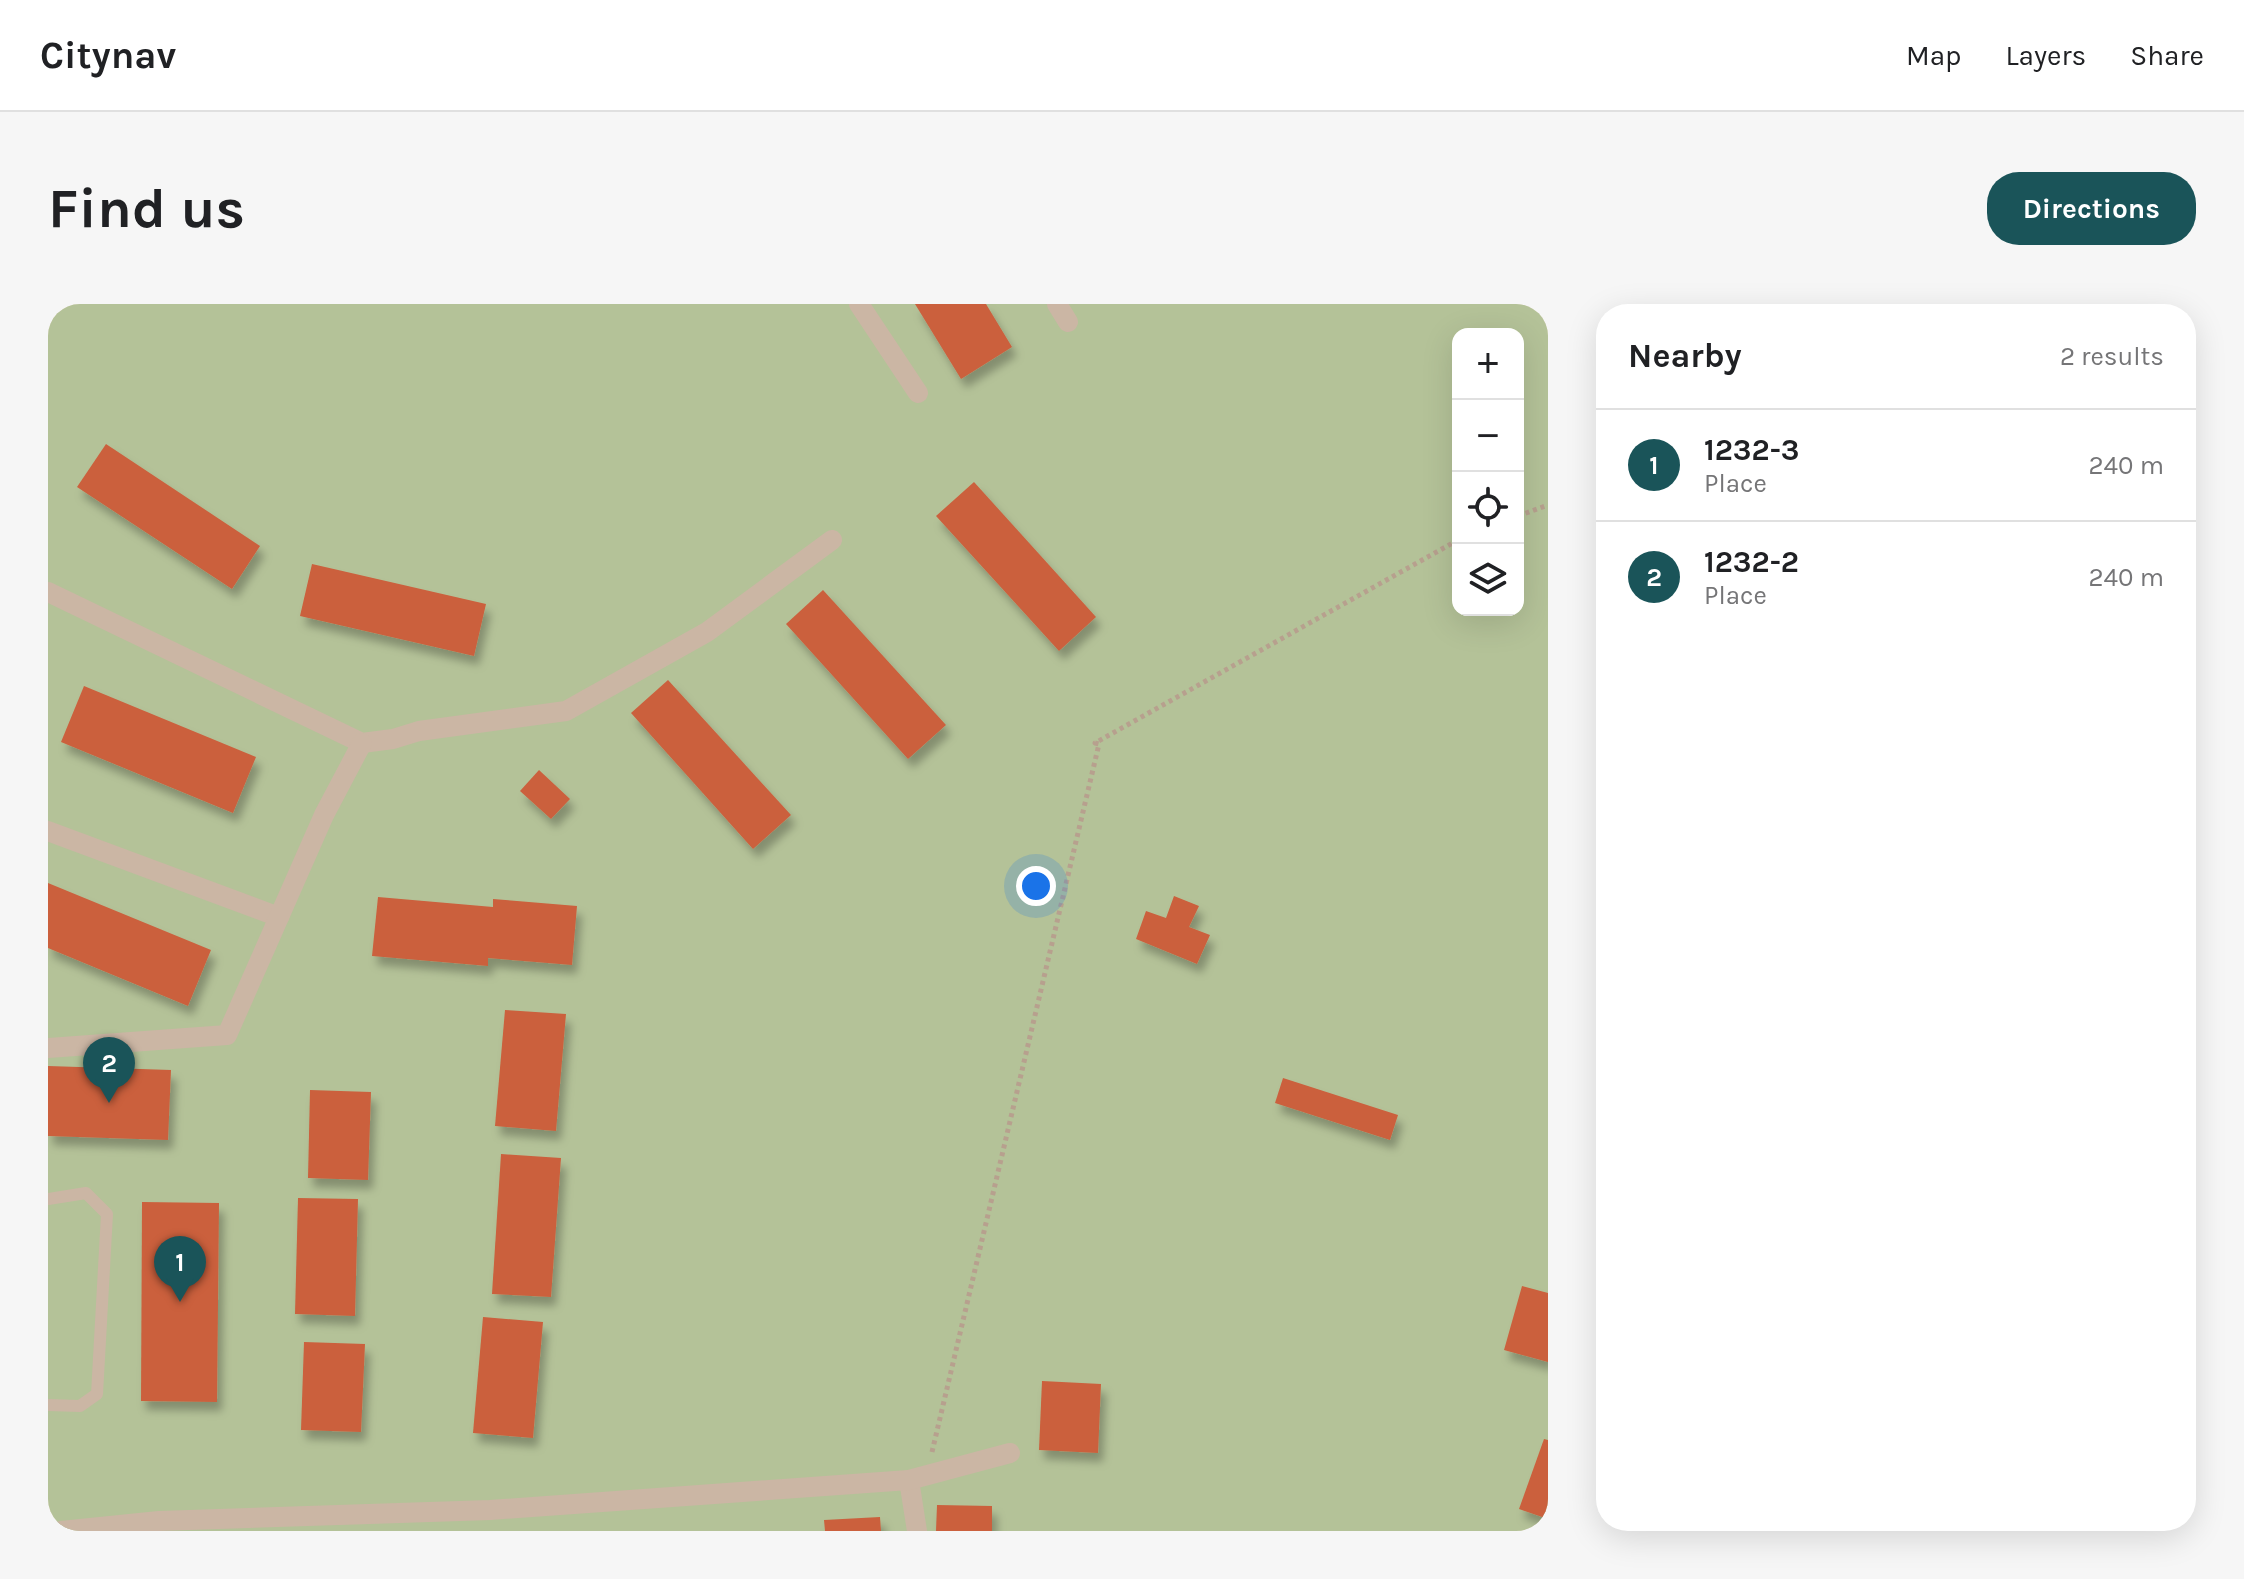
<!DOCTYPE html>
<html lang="en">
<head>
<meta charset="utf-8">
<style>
  :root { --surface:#fff; --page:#f6f6f6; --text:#202124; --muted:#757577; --line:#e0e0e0; --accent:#1a5459 }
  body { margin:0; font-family:Karla,sans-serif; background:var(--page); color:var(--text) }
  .controls { position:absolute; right:24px; top:24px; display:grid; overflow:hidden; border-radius:16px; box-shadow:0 8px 32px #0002 }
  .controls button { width:72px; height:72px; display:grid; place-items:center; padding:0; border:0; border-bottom:2px solid var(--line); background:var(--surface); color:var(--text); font:40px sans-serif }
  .you { position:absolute; left:988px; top:582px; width:28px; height:28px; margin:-20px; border:6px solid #fff; border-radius:50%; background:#1a73e8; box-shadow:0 0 0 12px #1a73e833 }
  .badge { display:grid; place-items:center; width:52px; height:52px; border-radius:50%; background:var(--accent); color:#fff; font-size:26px; font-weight:700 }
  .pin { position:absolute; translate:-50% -66px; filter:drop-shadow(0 2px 4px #0008) }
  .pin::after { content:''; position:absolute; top:42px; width:28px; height:24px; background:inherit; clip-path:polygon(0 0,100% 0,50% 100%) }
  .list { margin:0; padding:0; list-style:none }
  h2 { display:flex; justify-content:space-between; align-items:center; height:104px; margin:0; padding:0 32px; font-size:34px }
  h2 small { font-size:26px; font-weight:400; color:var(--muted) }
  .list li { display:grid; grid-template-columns:52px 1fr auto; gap:24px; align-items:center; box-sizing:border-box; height:112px; padding:0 32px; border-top:2px solid var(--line) }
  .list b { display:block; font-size:30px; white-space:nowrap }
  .list p { margin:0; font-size:26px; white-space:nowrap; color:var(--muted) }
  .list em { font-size:26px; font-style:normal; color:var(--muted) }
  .icon { flex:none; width:44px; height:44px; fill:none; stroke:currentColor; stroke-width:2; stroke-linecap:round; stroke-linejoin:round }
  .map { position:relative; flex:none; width:1500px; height:1227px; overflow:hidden; border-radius:32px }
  header { display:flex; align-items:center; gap:48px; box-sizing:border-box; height:112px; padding:0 40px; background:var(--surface); border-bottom:2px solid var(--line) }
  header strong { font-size:38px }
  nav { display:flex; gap:44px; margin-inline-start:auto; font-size:28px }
  .intro { display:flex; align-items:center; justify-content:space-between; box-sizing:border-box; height:192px; padding:0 48px }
  h1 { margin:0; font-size:56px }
  .button { padding:20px 36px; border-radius:32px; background:var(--accent); color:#fff; font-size:28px; font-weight:700 }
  main { display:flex; gap:48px; padding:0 48px }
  aside { flex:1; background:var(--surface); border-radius:32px; box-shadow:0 8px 32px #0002 }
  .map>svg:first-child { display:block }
  .green { fill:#b4c298; fill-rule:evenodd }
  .building { fill:#cb603d; filter:url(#shadow) }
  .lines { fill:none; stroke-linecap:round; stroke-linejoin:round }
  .path { stroke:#b7a08e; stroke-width:5; stroke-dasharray:4 4; stroke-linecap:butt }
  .service { stroke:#cbb6a4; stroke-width:12 }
  .minor { stroke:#cbb6a4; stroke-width:20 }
</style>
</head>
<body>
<header>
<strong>Citynav</strong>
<nav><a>Map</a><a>Layers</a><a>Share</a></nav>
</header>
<div class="intro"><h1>Find us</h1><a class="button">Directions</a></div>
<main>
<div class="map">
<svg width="1500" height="1227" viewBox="0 0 1500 1227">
  <defs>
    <filter id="shadow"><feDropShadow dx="5" dy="9" stdDeviation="4" flood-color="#0004"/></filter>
  </defs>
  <rect width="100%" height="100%" fill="#f2e6d8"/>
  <!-- green -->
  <path class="green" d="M 0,0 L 1500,0 L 1500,1227 L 0,1227 ZM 1410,30 L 1470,30 L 1470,306 L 1410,306 Z"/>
  <!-- building -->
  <g class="building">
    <polygon points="867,0 938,0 964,43 913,75"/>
    <polygon points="58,140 212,242 184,285 29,183"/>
    <polygon points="926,178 1048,313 1011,347 888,212"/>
    <polygon points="264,260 438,300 426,352 252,312"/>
    <polygon points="775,286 898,421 860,455 738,320"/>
    <polygon points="620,376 743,511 705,545 583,409"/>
    <polygon points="36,382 208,453 185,509 13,438"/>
    <polygon points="491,466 522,495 503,515 472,487"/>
    <polygon points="0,579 163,646 140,702 0,644"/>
    <polygon points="1126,592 1151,602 1141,623 1162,631 1149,660 1088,635 1098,607 1118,614"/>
    <polygon points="330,593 445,603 445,595 529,602 524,661 440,654 440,662 324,652"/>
    <polygon points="457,706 518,710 508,827 447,822"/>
    <polygon points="0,762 123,766 120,836 0,832"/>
    <polygon points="1235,774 1350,811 1342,836 1227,799"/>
    <polygon points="262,786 323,788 320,876 260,874"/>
    <polygon points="453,850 513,854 503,993 444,990"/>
    <polygon points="250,894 310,895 307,1012 247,1010"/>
    <polygon points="94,898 171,899 169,1098 93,1097"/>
    <polygon points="1474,982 1500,989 1500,1058 1456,1046"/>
    <polygon points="435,1013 495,1018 485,1134 425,1129"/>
    <polygon points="256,1038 317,1040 313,1128 253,1126"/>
    <polygon points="994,1077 1053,1080 1050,1149 991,1146"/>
    <polygon points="1496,1135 1500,1136 1500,1215 1471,1205"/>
    <polygon points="889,1201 944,1202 944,1227 888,1227"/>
    <polygon points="832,1213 833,1227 777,1227 776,1216"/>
  </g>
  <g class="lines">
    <!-- path -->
    <g class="path">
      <polyline points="1470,212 1500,201"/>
      <polyline points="884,1148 1051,440 1047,439 1410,236"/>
    </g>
    <!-- service -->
    <polyline class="service" points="0,895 38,889 59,910 49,1090 32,1102 0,1101"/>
    <!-- minor -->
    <g class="minor">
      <polyline points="811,0 870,89"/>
      <polyline points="1009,0 1020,18"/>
      <polyline points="0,288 314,439 345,435 371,427 518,407 659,328 784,236"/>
      <polyline points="0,527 231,613"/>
      <polyline points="0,744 179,731 276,511 314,439"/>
      <polyline points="861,1176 869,1227"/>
      <polyline points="13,1227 111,1217 442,1206 861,1176 962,1149"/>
    </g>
  </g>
</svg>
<div class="controls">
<button>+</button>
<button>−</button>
<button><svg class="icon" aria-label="locate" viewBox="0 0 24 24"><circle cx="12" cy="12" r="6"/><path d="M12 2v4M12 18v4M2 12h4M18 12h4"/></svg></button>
<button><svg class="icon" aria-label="layers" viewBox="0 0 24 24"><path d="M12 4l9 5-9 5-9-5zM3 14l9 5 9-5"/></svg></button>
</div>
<div class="you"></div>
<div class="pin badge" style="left:132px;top:998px">1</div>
<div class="pin badge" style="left:61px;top:799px">2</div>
</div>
<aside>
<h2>Nearby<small>2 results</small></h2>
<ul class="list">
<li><span class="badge">1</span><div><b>1232-3</b><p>Place</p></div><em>240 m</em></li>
<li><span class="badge">2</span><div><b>1232-2</b><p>Place</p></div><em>240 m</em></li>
</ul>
</aside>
</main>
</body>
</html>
